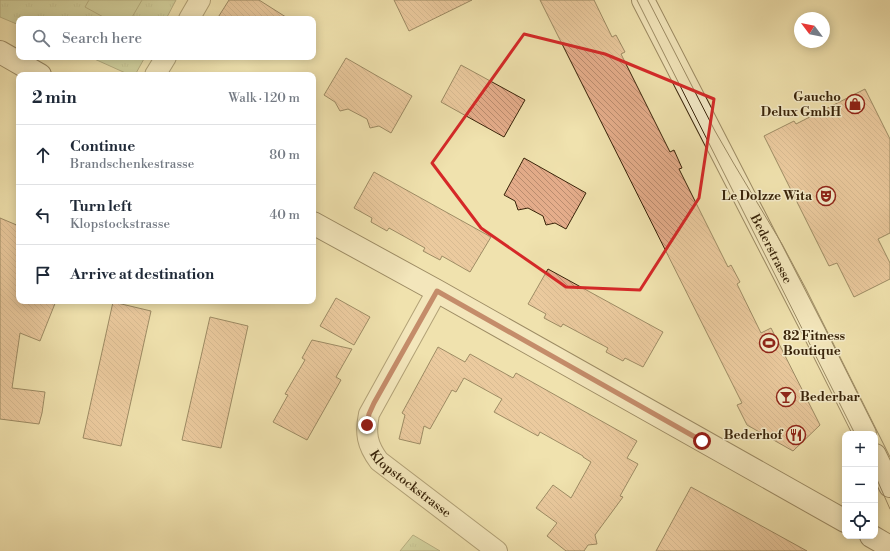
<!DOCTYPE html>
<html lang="en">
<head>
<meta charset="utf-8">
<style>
  :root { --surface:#fff; --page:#f6f6f7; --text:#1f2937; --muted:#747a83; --line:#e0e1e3 }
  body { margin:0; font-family:"Libre Bodoni",serif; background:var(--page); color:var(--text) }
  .controls { position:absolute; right:12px; bottom:12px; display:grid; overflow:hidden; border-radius:8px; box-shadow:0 2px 10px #0003 }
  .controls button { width:36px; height:36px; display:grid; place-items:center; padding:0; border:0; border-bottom:1px solid var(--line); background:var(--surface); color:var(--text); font:20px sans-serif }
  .compass { position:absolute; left:794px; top:12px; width:36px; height:36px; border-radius:50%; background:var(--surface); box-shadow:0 2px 10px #0003; rotate:302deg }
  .stop { position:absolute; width:12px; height:12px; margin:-9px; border:3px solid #8f2418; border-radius:50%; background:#fff }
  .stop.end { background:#8f2418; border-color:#fff; box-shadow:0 1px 4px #0008 }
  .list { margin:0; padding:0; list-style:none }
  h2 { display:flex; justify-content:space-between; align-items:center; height:52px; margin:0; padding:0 16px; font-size:17px }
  h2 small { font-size:13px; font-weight:400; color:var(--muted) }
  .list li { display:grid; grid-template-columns:26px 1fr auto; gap:12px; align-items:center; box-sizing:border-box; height:60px; padding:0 16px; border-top:1px solid var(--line) }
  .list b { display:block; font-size:15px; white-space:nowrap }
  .list p { margin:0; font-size:13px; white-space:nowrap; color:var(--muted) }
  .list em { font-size:13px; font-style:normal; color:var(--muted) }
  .icon { flex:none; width:22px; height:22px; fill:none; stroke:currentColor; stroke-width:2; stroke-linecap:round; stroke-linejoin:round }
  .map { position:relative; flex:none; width:890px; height:551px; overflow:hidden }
  .search { position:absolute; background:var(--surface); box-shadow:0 2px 10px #0003; left:16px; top:16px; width:300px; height:44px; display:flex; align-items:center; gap:10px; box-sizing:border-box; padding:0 14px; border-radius:8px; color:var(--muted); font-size:15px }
  .panel { position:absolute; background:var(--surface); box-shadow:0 2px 10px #0003; left:16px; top:72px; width:300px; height:232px; border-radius:8px }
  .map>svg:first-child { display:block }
  .park { fill:url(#park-tufts); stroke:#76744c }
  .garden { fill:#b4c48f; stroke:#76744c }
  .building { fill:url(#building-back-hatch); stroke:#39240a }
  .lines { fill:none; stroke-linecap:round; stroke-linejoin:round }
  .street-casing { stroke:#675433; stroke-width:22 }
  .secondary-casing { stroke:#39240a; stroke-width:24 }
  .street { stroke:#f5ecca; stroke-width:20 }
  .secondary { stroke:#f5ecca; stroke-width:22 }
  .tram { stroke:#39240a; stroke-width:1 }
  .route { stroke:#8f2418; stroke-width:5 }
  .marked { fill:none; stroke:#d62828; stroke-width:3; stroke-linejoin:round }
  .labels { text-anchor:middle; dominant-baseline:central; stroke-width:3; stroke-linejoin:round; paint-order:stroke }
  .poi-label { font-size:13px; font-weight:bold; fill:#39240a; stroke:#f5ecca; text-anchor:end }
  .street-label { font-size:13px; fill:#39240a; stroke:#f5ecca }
</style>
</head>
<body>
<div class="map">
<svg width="890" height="551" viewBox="0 0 890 551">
  <defs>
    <pattern id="park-tufts" width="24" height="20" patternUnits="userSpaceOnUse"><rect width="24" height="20" fill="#b4c48f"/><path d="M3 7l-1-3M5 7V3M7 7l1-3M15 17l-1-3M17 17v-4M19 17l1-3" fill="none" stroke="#9ca87a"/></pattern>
    <pattern id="building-back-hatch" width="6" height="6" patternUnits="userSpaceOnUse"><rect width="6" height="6" fill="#e5ad8b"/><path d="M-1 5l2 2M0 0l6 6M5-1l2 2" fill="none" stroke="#bb8d70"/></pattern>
  </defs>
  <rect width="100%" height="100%" fill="#f0e2ae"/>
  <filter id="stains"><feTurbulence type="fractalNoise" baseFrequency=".005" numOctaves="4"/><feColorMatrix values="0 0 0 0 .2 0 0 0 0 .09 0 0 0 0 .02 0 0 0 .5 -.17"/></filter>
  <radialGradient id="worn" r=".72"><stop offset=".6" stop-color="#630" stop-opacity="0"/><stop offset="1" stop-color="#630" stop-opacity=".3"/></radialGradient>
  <!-- park -->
  <g class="park">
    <polygon points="0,0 176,0 166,19 19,19 19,25 0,17"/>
    <polygon points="90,57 145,57 135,75 130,75"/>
    <polygon points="413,535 440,551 400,551"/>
  </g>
  <!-- garden -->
  <polygon class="garden" points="89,0 142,0 131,19 107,19 85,7"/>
  <!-- building -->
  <g class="building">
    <polygon points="229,0 259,0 289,19 217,19"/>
    <polygon points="394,0 472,0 409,31"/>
    <polygon points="540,0 594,0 612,37 616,35 625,52 621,54 670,152 674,150 682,168 679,169 728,267 731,265 740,282 737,284 761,333 771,328 820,425 793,451 747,425 737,405 742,403"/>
    <polygon points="346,58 412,96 391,133 379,126 370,128 367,119 348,109 340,111 335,102 324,95"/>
    <polygon points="461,65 525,100 504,137 441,102"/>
    <polygon points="865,89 890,139 890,233 878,239 890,263 890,279 854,297 837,263 829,266 764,136 794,121 796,124"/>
    <polygon points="524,158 586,193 566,229 555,223 546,225 543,216 528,208 518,210 515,201 504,195"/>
    <polygon points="374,172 491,237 470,272 442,256 440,260 423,251 425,248 389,228 387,231 371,222 372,218 354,208"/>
    <polygon points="0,218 19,226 19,301 56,301 40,341 20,333 12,388 45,392 42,413 39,424 0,419"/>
    <polygon points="548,269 663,332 643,367 625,358 623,361 606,352 608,348 563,324 561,327 544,318 546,314 528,304"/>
    <polygon points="336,298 370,317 354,345 320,326"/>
    <polygon points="113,302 151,311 121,446 83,438"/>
    <polygon points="210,317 248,326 221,448 182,440"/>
    <polygon points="312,340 352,349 336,377 341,380 307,440 273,422 288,395 285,394 305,360 302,358"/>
    <polygon points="438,347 465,362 470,354 513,378 516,373 637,441 627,458 638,464 620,496 623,497 595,535 597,544 588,545 584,551 566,551 547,536 557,523 536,508 553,485 571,498 591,462 583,457 583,456 540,432 538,436 494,412 502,399 464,378 456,392 452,390 430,429 424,426 420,444 399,439 405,415 402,413"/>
    <polygon points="691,487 807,551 656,551"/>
  </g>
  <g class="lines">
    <!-- street casing -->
    <g class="street-casing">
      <g id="street">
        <polyline points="189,19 200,0"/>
        <polyline points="155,75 166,57"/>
        <path id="s1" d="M 437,291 L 369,414 C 365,433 367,445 379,461 L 497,551"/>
      </g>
    </g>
    <!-- secondary casing -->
    <g class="secondary-casing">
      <g id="secondary">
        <path id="s2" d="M 643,0 L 815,334 L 865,434"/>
        <polyline points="0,52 40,75"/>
        <polyline points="313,223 437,291 845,521"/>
        <polyline points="875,455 890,486"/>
        <polyline points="871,536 890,547"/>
      </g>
    </g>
    <!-- street -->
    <use href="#street" class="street"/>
    <!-- secondary -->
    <use href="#secondary" class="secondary"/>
    <!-- tram -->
    <g class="tram">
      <polyline points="637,0 855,434"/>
      <polyline points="648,0 715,131 734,164 782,244 806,289 890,457"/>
      <polyline points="875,475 890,509"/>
    </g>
  </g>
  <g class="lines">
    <!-- route -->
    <polyline class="route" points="367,425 369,414 374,403 437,291 702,441"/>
  </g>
  <!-- marked area -->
  <path d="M0 0H890V551H0ZM 524,34 L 605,54 L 714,99 L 699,198 L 640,290 L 566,287 L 481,228 L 432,163 Z" fill="#f0e2ae" fill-opacity=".55" fill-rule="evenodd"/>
  <path class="marked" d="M 524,34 L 605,54 L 714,99 L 699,198 L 640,290 L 566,287 L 481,228 L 432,163 Z"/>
  <!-- icons -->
  <defs>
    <g id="shop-ring" transform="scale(1)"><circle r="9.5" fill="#f5ecca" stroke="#8f2418" stroke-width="1.5"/><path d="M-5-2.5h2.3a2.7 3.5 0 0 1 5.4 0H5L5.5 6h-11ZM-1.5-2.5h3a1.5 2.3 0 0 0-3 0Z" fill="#8f2418"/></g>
    <g id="theatre-ring" transform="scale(1)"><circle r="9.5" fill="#f5ecca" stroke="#8f2418" stroke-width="1.5"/><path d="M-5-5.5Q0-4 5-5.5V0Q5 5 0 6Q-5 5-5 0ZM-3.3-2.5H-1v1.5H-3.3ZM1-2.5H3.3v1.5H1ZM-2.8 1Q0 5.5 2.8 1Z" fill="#8f2418"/></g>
    <g id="stadium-ring" transform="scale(1)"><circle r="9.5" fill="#f5ecca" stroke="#8f2418" stroke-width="1.5"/><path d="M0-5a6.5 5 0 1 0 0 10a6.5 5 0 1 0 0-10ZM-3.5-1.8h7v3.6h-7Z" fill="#8f2418"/></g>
    <g id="bar-ring" transform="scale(1)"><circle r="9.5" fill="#f5ecca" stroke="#8f2418" stroke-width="1.5"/><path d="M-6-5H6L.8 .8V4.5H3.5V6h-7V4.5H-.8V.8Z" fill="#8f2418"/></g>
    <g id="restaurant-ring" transform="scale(1)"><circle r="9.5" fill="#f5ecca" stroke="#8f2418" stroke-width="1.5"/><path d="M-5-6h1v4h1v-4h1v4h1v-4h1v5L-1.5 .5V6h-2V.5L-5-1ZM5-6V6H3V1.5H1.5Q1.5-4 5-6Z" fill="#8f2418"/></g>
  </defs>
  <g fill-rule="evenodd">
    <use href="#shop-ring" x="855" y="104"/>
    <use href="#theatre-ring" x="826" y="196"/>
    <use href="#stadium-ring" x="769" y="343"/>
    <use href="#bar-ring" x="786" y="397"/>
    <use href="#restaurant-ring" x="796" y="435"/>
  </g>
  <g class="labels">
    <!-- poi labels -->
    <g class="poi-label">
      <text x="841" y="97">Gaucho<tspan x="841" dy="15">Delux GmbH</tspan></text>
      <text x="812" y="196">Le Dolzze Wita</text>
      <text x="783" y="336" text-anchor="start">82 Fitness<tspan x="783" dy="15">Boutique</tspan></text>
      <text x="800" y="397" text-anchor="start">Bederbar</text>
      <text x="782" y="435">Bederhof</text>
    </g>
    <!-- street labels -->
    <g class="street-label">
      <text stroke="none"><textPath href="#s2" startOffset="280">Bederstrasse</textPath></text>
      <text stroke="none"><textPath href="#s1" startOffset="229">Klopstockstrasse</textPath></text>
    </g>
  </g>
  <rect width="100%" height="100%" filter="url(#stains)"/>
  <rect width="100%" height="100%" fill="url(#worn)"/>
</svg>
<div class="controls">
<button>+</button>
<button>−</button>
<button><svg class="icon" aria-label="locate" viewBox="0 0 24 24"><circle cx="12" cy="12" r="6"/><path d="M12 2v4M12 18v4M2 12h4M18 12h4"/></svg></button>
</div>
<svg class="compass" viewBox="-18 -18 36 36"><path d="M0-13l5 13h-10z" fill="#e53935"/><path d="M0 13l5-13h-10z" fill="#747a83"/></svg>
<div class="stop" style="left:702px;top:441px"></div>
<div class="stop end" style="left:367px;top:425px"></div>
<div class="search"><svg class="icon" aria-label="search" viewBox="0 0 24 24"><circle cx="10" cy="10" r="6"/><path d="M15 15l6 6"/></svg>Search here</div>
<section class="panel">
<h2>2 min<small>Walk · 120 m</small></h2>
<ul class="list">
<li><svg class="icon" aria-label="ahead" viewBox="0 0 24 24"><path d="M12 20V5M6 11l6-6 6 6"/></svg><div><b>Continue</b><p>Brandschenkestrasse</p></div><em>80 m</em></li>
<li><svg class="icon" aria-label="left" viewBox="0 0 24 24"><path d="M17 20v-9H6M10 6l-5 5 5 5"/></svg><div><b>Turn left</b><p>Klopstockstrasse</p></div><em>40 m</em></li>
<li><svg class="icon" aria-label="arrive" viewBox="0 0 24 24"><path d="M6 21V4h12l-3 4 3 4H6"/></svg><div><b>Arrive at destination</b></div></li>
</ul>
</section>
</div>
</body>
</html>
